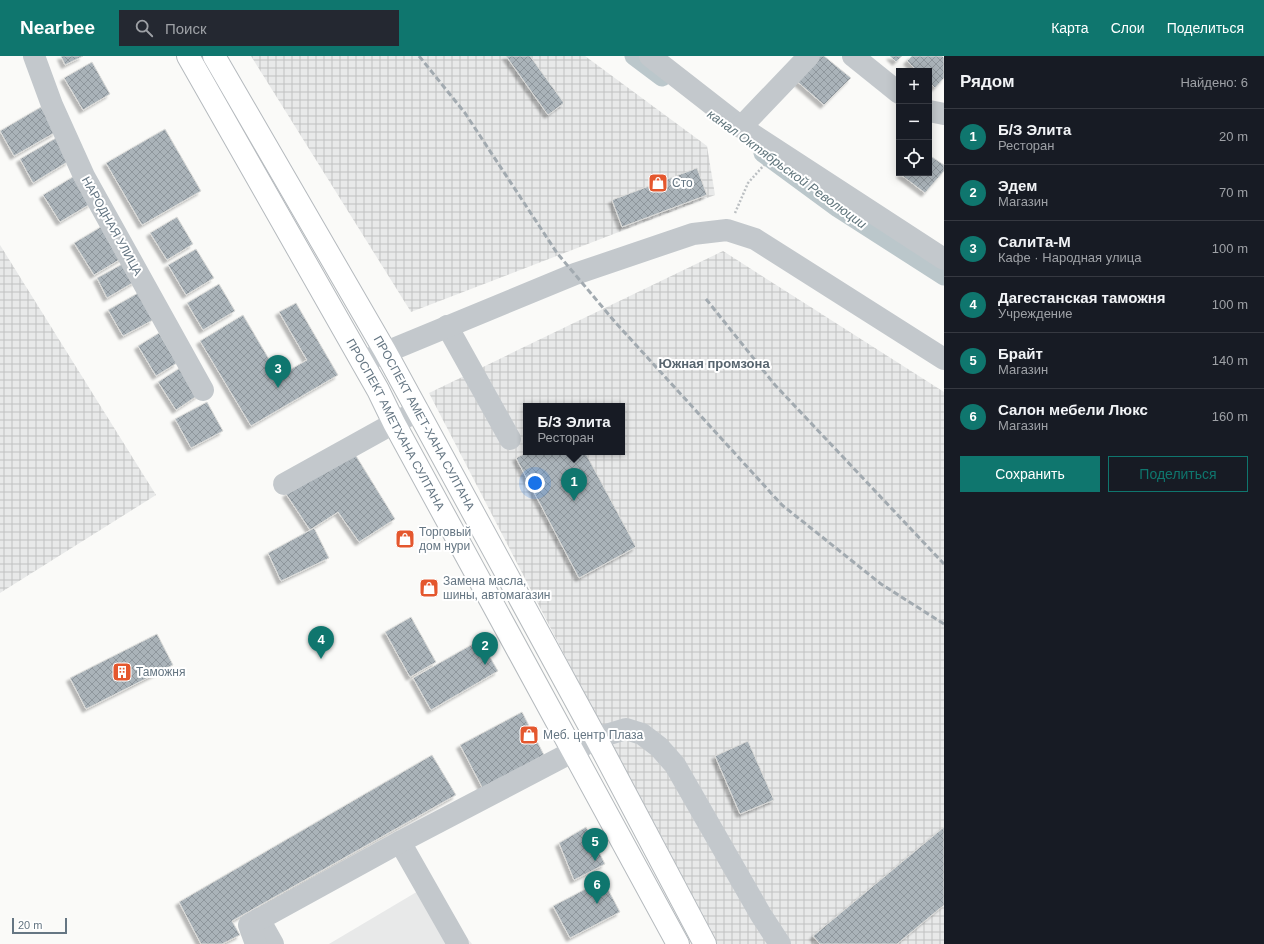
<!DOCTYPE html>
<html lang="ru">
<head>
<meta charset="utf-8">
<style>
  :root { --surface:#171b24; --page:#242831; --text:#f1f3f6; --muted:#9ea1a6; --line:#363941; --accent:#0f766e }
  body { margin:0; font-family:Helvetica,sans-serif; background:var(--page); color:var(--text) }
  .controls { position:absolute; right:12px; top:12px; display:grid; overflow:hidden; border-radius:0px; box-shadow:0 2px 10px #0003 }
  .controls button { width:36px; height:36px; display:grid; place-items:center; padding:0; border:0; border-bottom:1px solid var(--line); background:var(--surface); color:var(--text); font:20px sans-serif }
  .scale { position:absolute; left:12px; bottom:10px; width:55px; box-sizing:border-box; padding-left:4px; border:2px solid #657683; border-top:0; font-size:11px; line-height:14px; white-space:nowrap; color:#657683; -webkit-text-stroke:3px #fff; paint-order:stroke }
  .you { position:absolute; left:535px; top:427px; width:14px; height:14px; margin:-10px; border:3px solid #fff; border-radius:50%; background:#1a73e8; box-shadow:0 0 0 6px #1a73e833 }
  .badge { display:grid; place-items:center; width:26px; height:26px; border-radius:50%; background:var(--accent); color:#fff; font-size:13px; font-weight:700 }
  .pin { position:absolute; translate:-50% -33px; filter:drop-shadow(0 1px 2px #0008) }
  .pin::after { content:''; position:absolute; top:21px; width:14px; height:12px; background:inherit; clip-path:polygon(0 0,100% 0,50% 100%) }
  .popup { position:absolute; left:523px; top:347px; width:102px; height:52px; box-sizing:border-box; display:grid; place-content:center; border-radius:0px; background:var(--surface); filter:drop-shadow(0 1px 3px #0005); font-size:13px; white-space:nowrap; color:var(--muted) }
  .popup b { font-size:15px; color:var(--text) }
  .popup::after { content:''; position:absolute; left:50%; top:100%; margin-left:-8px; border:8px solid transparent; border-top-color:var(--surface) }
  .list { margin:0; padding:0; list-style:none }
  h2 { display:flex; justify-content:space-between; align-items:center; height:52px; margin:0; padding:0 16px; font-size:17px }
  h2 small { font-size:13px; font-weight:400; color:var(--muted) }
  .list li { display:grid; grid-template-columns:26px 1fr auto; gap:12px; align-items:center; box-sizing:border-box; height:56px; padding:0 16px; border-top:1px solid var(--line) }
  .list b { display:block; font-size:15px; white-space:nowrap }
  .list p { margin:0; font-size:13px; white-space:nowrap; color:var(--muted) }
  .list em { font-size:13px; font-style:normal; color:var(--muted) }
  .actions { display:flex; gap:8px; padding:12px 16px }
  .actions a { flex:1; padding:9px 0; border:1px solid var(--accent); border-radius:0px; text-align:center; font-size:14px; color:var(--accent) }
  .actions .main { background:var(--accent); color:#fff }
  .icon { flex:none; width:22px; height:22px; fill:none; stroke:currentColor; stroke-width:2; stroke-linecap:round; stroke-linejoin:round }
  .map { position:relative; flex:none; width:944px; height:888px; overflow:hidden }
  header { display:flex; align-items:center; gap:24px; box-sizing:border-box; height:56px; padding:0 20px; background:var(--accent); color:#fff }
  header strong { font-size:19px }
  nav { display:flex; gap:22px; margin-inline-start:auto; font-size:14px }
  .search { width:280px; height:36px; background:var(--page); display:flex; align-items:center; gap:10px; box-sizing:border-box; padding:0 14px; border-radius:0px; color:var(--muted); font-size:15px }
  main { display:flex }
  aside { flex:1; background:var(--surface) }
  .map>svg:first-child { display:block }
  .built { fill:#e8e9e9 }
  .industrial { fill:url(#industrial-grid); fill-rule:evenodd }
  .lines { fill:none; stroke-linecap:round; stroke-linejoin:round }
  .canal { stroke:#bbc7cb; stroke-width:19 }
  .building { fill:url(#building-cross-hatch); stroke:#dcdcda; filter:url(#shadow) }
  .major-casing { stroke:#b5babe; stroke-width:24 }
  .path { stroke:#bbbfc2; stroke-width:2.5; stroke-dasharray:2 2; stroke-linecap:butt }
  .minor { stroke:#c3c8cc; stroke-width:22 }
  .major { stroke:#fff; stroke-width:22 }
  .rail { stroke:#a2aab0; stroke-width:3; stroke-dasharray:6 3; stroke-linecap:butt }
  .labels { text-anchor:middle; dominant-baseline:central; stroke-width:4; stroke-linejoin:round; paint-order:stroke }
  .poi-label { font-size:12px; fill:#657683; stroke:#fff; text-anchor:start }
  .street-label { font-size:12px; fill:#657683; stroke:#fff }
  .water-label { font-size:13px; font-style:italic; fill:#60757c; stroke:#fff }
  .neighbourhood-label { font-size:13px; font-weight:bold; fill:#57646e; stroke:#fff }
</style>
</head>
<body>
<header>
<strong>Nearbee</strong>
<div class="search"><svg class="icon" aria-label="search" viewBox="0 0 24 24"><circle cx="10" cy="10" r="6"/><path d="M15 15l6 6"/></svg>Поиск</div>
<nav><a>Карта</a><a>Слои</a><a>Поделиться</a></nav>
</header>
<main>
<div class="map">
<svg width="944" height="888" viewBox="0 0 944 888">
  <defs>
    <pattern id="industrial-grid" width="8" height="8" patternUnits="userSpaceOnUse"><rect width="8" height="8" fill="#e8e9e9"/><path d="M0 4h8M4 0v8" fill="none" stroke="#c0c1c2"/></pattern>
    <pattern id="building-cross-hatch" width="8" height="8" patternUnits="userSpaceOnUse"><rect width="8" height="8" fill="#aab3b9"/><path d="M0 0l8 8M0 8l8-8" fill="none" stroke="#8e969c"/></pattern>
    <filter id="shadow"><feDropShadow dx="-3.5" dy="3.5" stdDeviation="1" flood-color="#0004"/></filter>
  </defs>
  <rect width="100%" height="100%" fill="#fafaf8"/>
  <!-- built -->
  <polygon class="built" points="425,831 472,888 329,888"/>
  <!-- industrial -->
  <g class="industrial">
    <polygon points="251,0 585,0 707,90 715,139 411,256"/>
    <polygon points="0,189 156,439 0,537"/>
    <path d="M 723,195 L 944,336 L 944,888 L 714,888 L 429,337 ZM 526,350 L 622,350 L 622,396 L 526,396 Z"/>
  </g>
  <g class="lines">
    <!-- canal -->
    <g class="canal">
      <polyline points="634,0 662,21"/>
      <polyline points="763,97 838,152 944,220"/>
    </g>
  </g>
  <!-- building -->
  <g class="building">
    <polygon points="61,0 83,0 65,9"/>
    <polygon points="506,0 530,0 564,47 548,59"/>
    <polygon points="814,0 824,0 851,22 824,49 792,21"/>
    <polygon points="890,0 902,0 896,6"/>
    <polygon points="912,0 942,0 944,2 944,22 935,32 929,26 929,15 917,15 907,5"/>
    <polygon points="92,6 110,38 83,54 64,22"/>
    <polygon points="41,51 56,76 14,100 0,75"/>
    <polygon points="165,73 201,135 142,169 106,107"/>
    <polygon points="56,82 69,105 33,127 20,103"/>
    <polygon points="929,99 944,109 944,115 925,137 900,118 901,117 929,117"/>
    <polygon points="697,112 707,139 622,171 612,144"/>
    <polygon points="76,119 92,147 60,166 43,139"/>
    <polygon points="177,161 193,188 167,204 150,177"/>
    <polygon points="104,169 124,201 94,219 74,187"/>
    <polygon points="196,193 214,222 186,239 168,209"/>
    <polygon points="126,206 136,225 107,242 97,222"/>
    <polygon points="219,228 235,255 203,274 187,247"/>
    <polygon points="138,237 153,264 123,280 108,254"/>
    <polygon points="296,247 338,319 251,370 200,285 243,259 279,320 307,304 279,256"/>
    <polygon points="159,277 177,307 156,320 138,290"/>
    <polygon points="183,310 200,338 176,354 158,326"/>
    <polygon points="207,346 223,375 191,392 175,363"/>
    <polygon points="353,395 395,463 359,486 338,456 310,474 286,438"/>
    <polygon points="528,396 585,396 636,491 579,522 516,402"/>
    <polygon points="314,472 329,502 281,525 268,497"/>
    <polygon points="411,561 436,606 410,621 385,576"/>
    <polygon points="157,578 173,609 86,653 70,622"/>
    <polygon points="480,584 498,615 431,654 413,622"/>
    <polygon points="522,656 544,699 483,733 460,689"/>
    <polygon points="748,685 774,744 740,758 715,700"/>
    <polygon points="432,699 456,739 232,865 240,879 222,888 201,888 179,846"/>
    <polygon points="586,771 605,808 574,824 559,787"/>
    <polygon points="944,771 944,849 897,888 820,888 813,880"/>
    <polygon points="603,824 620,856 570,882 553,850"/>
  </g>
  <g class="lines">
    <!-- major casing -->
    <g class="major-casing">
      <g id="major">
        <path id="s1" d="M 188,0 L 378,334 L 394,367 L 678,888"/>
        <path id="s2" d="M 214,0 L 385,295 L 596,682 L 705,888"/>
      </g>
    </g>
    <!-- path -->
    <polyline class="path" points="735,157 748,127 764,109"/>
    <!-- minor -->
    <g class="minor">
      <polyline points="34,0 52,49 84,120 203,334"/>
      <polyline points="650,0 741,71 944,203"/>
      <polyline points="853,0 899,37"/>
      <polyline points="929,55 944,58"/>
      <polyline points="741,71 809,0"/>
      <polyline points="447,270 510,383"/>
      <polyline points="362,306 575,218 693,178 727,174 755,183 944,303"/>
      <polyline points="284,428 394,367 418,355"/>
      <polyline points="400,786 458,888"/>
      <polyline points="259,863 273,888"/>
      <polyline points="256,888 249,869 400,786 574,695 596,682 626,673 642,678 659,691 675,709 761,859 780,888"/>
    </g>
    <!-- major -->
    <use href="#major" class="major"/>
    <!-- rail -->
    <g class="rail">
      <polyline points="419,0 465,57 557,197 615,266 782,449 881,528 944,568"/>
      <polyline points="706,243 775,329 944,508"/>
    </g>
  </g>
  <!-- icons -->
  <defs>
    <g id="shop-square" transform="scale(1)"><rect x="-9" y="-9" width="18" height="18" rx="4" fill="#e4572e" stroke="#fff"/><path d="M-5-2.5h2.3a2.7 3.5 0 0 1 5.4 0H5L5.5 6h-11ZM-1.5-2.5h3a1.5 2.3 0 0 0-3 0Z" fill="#fff"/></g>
    <g id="building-square" transform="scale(1)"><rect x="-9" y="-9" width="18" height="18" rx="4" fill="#e4572e" stroke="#fff"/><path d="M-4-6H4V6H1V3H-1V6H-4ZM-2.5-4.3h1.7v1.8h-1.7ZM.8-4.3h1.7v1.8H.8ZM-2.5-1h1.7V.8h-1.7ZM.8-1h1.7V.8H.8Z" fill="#fff"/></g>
  </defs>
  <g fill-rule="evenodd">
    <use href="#shop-square" x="658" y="127"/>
    <use href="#shop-square" x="405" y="483"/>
    <use href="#shop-square" x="429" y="532"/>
    <use href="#building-square" x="122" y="616"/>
    <use href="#shop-square" x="529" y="679"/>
  </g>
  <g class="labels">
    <!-- poi labels -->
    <g class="poi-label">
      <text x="672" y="127">Сто</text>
      <text x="419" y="476">Торговый<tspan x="419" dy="14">дом нури</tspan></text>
      <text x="443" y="525">Замена масла,<tspan x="443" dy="14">шины, автомагазин</tspan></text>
      <text x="136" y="616">Таможня</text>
      <text x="543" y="679">Меб. центр Плаза</text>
    </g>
    <!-- street labels -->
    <g class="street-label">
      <text transform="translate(112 170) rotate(61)">НАРОДНАЯ УЛИЦА</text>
      <text stroke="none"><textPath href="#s2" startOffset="423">ПРОСПЕКТ АМЕТ-ХАНА СУЛТАНА</textPath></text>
      <text stroke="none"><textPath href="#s1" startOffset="423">ПРОСПЕКТ АМЕТХАНА СУЛТАНА</textPath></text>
    </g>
    <!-- water labels -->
    <g class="water-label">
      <text transform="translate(787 113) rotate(36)">канал Октябрьской Революции</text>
    </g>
    <!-- neighbourhood labels -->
    <g class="neighbourhood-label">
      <text x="714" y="307">Южная промзона</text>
    </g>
  </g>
</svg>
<div class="controls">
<button>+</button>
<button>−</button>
<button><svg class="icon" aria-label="locate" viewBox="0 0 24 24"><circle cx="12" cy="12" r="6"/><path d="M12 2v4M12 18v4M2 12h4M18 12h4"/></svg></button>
</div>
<div class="scale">20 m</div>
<div class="you"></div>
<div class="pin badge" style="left:574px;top:445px">1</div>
<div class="popup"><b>Б/З Элита</b>Ресторан</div>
<div class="pin badge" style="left:485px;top:609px">2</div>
<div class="pin badge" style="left:278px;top:332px">3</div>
<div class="pin badge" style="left:321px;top:603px">4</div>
<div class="pin badge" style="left:595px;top:805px">5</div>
<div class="pin badge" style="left:597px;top:848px">6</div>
</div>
<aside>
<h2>Рядом<small>Найдено: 6</small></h2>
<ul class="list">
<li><span class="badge">1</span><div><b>Б/З Элита</b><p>Ресторан</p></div><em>20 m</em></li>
<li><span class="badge">2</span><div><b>Эдем</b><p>Магазин</p></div><em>70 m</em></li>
<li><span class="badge">3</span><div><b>СалиТа-М</b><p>Кафе · Народная улица</p></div><em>100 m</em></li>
<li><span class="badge">4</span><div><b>Дагестанская таможня</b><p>Учреждение</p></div><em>100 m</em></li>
<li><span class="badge">5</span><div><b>Брайт</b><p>Магазин</p></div><em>140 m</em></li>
<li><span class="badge">6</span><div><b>Салон мебели Люкс</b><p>Магазин</p></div><em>160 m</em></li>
</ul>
<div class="actions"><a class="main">Сохранить</a><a>Поделиться</a></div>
</aside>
</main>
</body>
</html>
